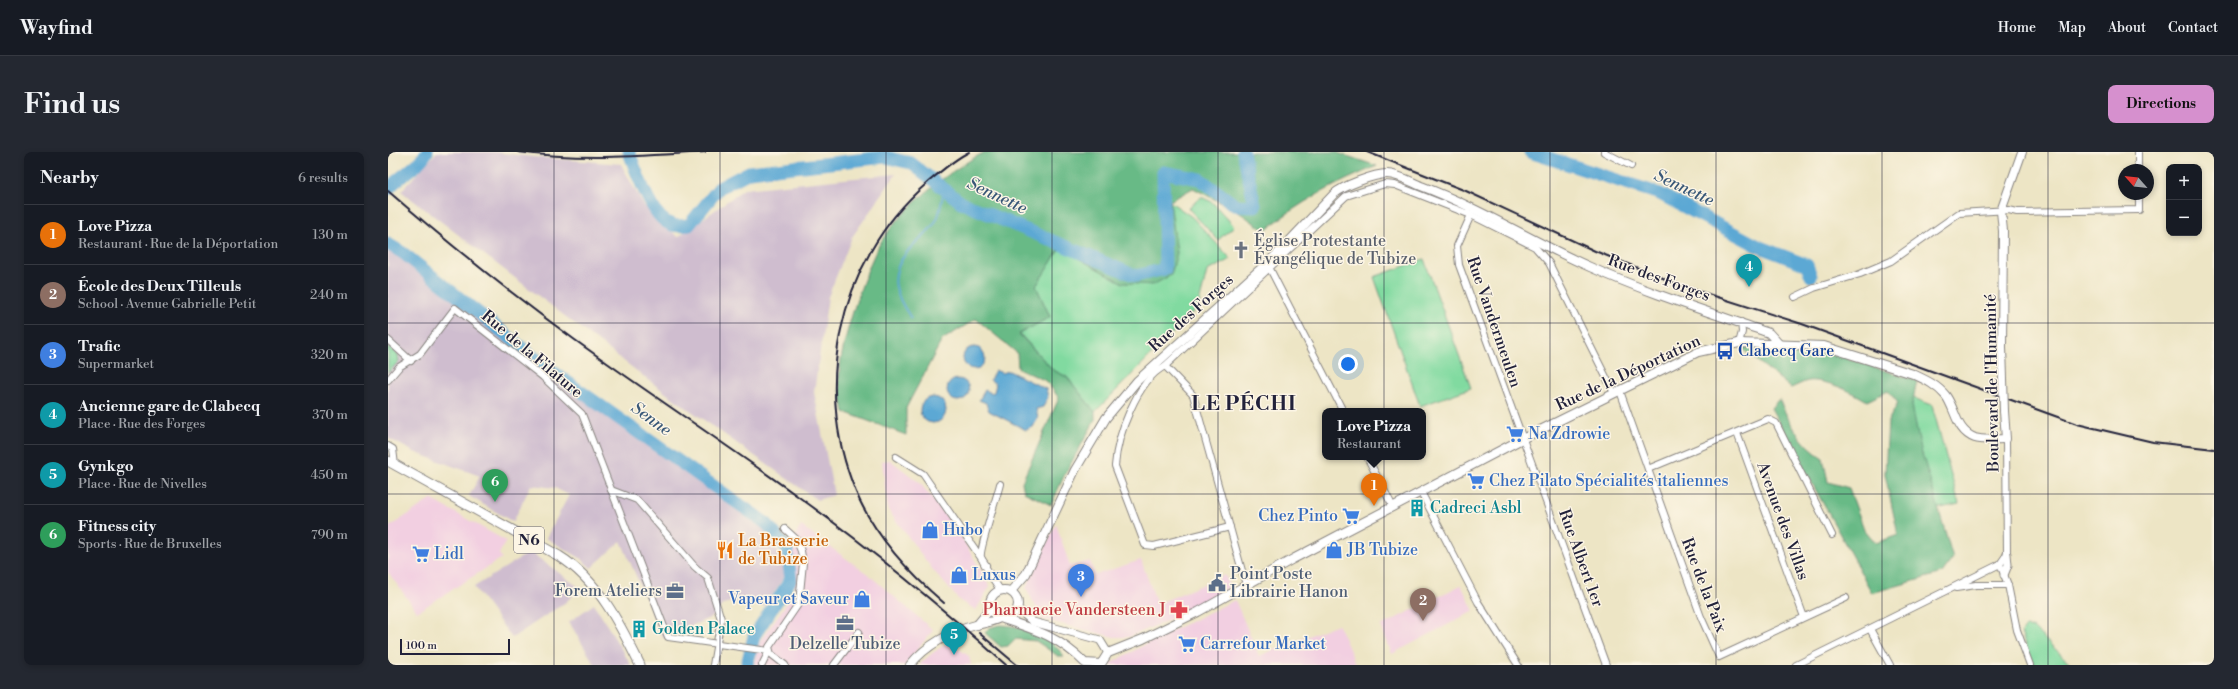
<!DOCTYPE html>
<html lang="en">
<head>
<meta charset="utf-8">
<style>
  :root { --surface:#171b24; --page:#242831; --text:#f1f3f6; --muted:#9ea1a6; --line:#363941; --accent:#d690ce }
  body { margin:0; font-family:"Libre Bodoni",serif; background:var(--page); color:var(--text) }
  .controls { position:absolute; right:12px; top:12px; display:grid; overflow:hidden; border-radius:8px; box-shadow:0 2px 6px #0003 }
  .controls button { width:36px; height:36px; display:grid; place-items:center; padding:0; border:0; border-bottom:1px solid var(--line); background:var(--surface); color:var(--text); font:20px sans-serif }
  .compass { position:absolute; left:1730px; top:12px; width:36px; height:36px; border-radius:50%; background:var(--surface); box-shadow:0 2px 6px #0003; rotate:297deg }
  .scale { position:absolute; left:12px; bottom:10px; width:110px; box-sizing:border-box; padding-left:4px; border:2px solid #22223b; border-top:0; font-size:11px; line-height:14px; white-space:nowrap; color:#22223b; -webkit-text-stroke:3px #fcf5e5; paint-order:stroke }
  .you { position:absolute; left:960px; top:212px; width:14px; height:14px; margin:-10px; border:3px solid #fff; border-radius:50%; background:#1a73e8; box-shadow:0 0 0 6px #1a73e833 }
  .badge { display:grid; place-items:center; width:26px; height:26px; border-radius:50%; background:var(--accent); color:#fff; font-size:13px; font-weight:700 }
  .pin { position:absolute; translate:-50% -33px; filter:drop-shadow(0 1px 2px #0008) }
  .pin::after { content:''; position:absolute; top:21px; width:14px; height:12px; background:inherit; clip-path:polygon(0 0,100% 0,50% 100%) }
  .popup { position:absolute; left:934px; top:256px; width:104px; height:52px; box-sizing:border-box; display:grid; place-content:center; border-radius:8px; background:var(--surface); filter:drop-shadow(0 1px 3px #0005); font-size:13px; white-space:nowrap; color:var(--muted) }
  .popup b { font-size:15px; color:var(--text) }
  .popup::after { content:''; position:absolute; left:50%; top:100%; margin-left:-8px; border:8px solid transparent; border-top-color:var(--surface) }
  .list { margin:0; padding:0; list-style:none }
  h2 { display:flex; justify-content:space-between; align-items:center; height:52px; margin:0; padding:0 16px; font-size:17px }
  h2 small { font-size:13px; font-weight:400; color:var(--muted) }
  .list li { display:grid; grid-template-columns:26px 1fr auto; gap:12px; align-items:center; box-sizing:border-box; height:60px; padding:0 16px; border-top:1px solid var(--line) }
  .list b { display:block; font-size:15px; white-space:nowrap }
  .list p { margin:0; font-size:13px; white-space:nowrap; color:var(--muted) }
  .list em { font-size:13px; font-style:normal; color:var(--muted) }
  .map { position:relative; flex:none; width:1826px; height:513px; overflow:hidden; border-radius:8px }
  header { display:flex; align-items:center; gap:24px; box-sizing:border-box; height:56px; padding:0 20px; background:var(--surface); border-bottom:1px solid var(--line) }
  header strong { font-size:19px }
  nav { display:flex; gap:22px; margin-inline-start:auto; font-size:14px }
  .intro { display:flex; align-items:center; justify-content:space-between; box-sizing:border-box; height:96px; padding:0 24px }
  h1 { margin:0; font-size:28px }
  .button { padding:10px 18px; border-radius:8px; background:var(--accent); color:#111; font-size:14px; font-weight:700 }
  main { display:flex; gap:24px; padding:0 24px }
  aside { flex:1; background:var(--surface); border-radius:8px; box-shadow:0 2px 6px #0003 }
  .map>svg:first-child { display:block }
  .built { fill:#f2cfe1 }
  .industrial { fill:#cfbdcf }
  .green { fill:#81daa0; stroke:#527e6e }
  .forest { fill:#68ba86; stroke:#456e60 }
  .water { fill:#5ba8d4; stroke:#3e6588 }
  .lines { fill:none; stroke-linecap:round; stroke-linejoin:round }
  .stream { stroke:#5ba8d4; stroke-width:2 }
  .river { stroke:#5ba8d4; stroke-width:13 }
  .minor-casing { stroke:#888480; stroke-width:8 }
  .tertiary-casing { stroke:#888480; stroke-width:9 }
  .secondary-casing { stroke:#888480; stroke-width:10 }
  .primary-casing { stroke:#888480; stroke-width:11 }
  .minor { stroke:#fff; stroke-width:6 }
  .tertiary { stroke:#fff; stroke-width:7 }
  .secondary { stroke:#fff; stroke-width:8 }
  .primary { stroke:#fff; stroke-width:9 }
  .rail { stroke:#22223b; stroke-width:2 }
  .secondary-bridge-casing { stroke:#888480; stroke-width:10; stroke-linecap:butt }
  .secondary-bridge { stroke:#fff; stroke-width:8 }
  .grid { fill:none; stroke:#22223b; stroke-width:1; stroke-opacity:0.55 }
  .labels { text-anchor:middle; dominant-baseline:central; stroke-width:3; stroke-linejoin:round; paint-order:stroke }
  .shield { fill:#fcf5e5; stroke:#63616e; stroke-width:1 }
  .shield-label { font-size:15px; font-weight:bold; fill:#22223b }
  .worship-label { font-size:16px; fill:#5b616d; stroke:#fcf5e5; text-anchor:start }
  .street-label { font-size:16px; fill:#22223b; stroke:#fcf5e5 }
  .transit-label { font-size:16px; fill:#164399; stroke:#fcf5e5; text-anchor:start }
  .shop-label { font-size:16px; fill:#366cbe; stroke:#fcf5e5; text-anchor:start }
  .culture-label { font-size:16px; fill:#0d838f; stroke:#fcf5e5; text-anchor:start }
  .food-label { font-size:16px; fill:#c56008; stroke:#fcf5e5; text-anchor:start }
  .service-label { font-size:16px; fill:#4e5e75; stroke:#fcf5e5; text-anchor:start }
  .health-label { font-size:16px; fill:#be3a42; stroke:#fcf5e5; text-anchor:end }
  .water-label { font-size:17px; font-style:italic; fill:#395878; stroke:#fcf5e5 }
  .district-label { font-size:20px; font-weight:bold; letter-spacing:1px; fill:#22223b; stroke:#fcf5e5 }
</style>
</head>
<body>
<header>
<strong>Wayfind</strong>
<nav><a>Home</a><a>Map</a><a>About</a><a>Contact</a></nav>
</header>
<div class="intro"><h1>Find us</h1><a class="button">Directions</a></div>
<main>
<aside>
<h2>Nearby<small>6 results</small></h2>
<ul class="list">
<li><span class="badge" style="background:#e8710a">1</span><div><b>Love Pizza</b><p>Restaurant · Rue de la Déportation</p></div><em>130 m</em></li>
<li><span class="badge" style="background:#8d6e63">2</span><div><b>École des Deux Tilleuls</b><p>School · Avenue Gabrielle Petit</p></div><em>240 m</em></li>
<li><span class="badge" style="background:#3f7fe0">3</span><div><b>Trafic</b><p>Supermarket</p></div><em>320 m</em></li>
<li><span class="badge" style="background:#0f9aa8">4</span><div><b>Ancienne gare de Clabecq</b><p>Place · Rue des Forges</p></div><em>370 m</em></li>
<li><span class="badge" style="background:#0f9aa8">5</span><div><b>Gynkgo</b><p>Place · Rue de Nivelles</p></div><em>450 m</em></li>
<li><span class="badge" style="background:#2e9e5b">6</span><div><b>Fitness city</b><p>Sports · Rue de Bruxelles</p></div><em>790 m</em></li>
</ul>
</aside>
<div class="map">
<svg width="1826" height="513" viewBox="0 0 1826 513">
  <rect width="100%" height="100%" fill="#fcf5e5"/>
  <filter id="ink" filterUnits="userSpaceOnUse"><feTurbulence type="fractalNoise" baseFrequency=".025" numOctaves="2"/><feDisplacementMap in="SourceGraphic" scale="8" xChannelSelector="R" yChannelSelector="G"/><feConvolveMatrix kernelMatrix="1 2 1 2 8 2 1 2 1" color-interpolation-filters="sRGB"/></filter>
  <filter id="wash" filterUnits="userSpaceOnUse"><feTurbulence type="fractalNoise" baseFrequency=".012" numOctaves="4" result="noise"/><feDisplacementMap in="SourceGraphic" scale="16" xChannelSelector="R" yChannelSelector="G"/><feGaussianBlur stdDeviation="0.9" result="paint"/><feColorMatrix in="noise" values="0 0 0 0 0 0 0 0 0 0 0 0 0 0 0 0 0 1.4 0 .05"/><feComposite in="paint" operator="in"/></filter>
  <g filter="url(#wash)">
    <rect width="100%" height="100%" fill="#ede5c5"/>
    <!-- built -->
    <g class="built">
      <polygon points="502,308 532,331 570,379 602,434 588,458 572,449 545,418 500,358 494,309"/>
      <polygon points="43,347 118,389 111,402 114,406 29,460 0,420 0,376"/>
      <polygon points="668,372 682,414 702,409 707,423 753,408 769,452 837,423 842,435 778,469 741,485 726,485 654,467 638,436"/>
      <polygon points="413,374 481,423 545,478 517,513 367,513 372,489 408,438 400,395"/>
      <polygon points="1073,433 1086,459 1004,502 993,474"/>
      <polygon points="847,448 871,504 950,472 968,513 720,513 767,487"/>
      <polygon points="560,490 581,504 583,513 531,513 542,503"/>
    </g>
    <!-- industrial -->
    <g class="industrial">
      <polygon points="49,0 106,0 144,5 233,12 256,54 290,85 356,37 508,22 464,85 440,145 426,240 446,343 429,348 275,239 13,39"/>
      <polygon points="0,94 14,103 160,223 383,383 398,422 377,454 347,449 335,452 326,464 275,486 233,389 203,416 192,406 158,386 181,343 167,336 143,333 125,370 81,344 92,324 26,300 0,286"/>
      <polygon points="142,400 192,436 178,450 124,486 86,435"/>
      <polygon points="206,452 243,513 207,513 181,470"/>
    </g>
    <!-- green -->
    <g class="green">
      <polygon points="813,45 824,50 846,74 830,88 800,56"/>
      <polygon points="781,49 804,65 843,107 819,119 810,155 707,260 679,225 665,218 631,181 662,165 648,134 672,96 735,131 789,101"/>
      <polygon points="1036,107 1083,236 1032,254 986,125"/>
      <polygon points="0,194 10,203 11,209 0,221"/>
      <polygon points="1523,245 1544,253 1571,352 1543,358 1521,266"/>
      <polygon points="1637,475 1645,476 1684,513 1645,513 1633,481"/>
    </g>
    <!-- forest -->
    <g class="forest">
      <path d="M 597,0 L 947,0 L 989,14 C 949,31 910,50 877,79 L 851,60 L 805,36 L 782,49 L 789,101 L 783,123 L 765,133 L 735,131 L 672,96 L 648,134 L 662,165 L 631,182 L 665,218 L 679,225 L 707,260 L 707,268 L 676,324 L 663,353 L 636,340 L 634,330 L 671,246 L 658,229 L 630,216 L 629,201 L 588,167 L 554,188 L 518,256 L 518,283 L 456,260 C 454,250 452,240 451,230 C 450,198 474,128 488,99 C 505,63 562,17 597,0 Z"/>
      <path d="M 1352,195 L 1449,203 L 1529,229 L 1524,253 L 1533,298 L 1565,406 L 1554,421 L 1484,441 L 1383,256 L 1391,247 C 1401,270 1413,293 1435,306 L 1440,330 L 1461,336 L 1476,377 L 1488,391 L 1510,383 L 1497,322 L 1500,269 L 1510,251 L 1500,239 L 1479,249 C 1465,240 1438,227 1420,229 C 1415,230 1408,234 1403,236 Z"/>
      <path d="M 611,473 C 638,474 660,482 676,504 L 670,504 L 648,489 L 627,487 L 620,494 L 613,495 L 597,481 L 601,476 Z"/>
    </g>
    <!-- water -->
    <g class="water">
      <circle cx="586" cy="206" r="11"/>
      <polygon points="607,218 614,221 621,219 658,237 660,245 655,255 648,257 650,266 645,275 638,278 601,259 598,251 591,248 597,238 603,241 606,240 608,232 602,228"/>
      <circle cx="570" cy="238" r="11"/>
      <circle cx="545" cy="258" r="13"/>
    </g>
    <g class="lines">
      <!-- stream -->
      <path class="stream" d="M 523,166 C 507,143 499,123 520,99 C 529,87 542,81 549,67 C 553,58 554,46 556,36"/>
      <!-- river -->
      <g class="river">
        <path d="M 241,0 C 247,17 263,60 277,69 C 284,75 292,74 301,73 L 331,36 L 361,20 L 497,5 L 523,11 L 574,51 L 748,124 L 777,117 L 775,20 L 812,27 L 847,53 L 867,54 L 855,0"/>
        <polyline points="1142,0 1272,42 1372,95 1419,113 1423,124"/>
        <path d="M 0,37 C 13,22 29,17 39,0"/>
        <polyline points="0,92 15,101 157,214 379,372 399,397 403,427 366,484 359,513"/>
      </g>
    </g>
  </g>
  <g filter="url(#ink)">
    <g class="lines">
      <!-- minor casing -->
      <g class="minor-casing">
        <g id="minor">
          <polyline points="1216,0 1243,14"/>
          <polyline points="1750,0 1750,18"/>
          <polyline points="1083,63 1069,94 1071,113 1218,513"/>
          <polyline points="881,115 955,259"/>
          <polyline points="1407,145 1426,136 1472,122 1503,109 1571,61 1621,58 1629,60 1751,58 1751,42"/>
          <polyline points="0,188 23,209"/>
          <polyline points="1351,191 1354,180 1353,170"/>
          <polyline points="777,214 805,243 858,433"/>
          <polyline points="0,228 11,215 32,202 67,156 155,225 194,262 280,485 381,499 374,513"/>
          <polyline points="1232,239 1313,465 1331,505 1458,446"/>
          <polyline points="1349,281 1416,465"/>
          <polyline points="0,294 5,297 7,313"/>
          <polyline points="508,305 535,322 598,413"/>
          <polyline points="979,305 1005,355"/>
          <polyline points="1260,317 1380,267 1388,271 1444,383"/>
          <path d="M 612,332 C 609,345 591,398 593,405 C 597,416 606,428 612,438"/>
          <polyline points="223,338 249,348 307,415 320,426 333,467 325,513"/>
          <polyline points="1033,340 1090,450 1130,513"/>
          <path d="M 842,375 L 766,394 L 757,393 L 727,314 C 729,284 749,228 777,214 L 958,44 L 997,32 L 1007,33 L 1083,63 L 1147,95 L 1161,111 L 1226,241"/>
          <polyline points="397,377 408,387 413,399 415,411 411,451 381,495 383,502 397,513"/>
          <polyline points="1612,412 1620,433 1629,478 1642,513"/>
          <polyline points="1568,436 1588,433 1620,433"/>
          <polyline points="1482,477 1502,513"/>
          <polyline points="446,513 471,480"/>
          <polyline points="1408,513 1612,412 1619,402 1618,287"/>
        </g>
      </g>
      <!-- tertiary casing -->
      <g class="tertiary-casing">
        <g id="tertiary">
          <polyline points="1616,423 1620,413 1619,402"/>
          <polyline points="630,457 645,470 712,488 720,501"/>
        </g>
      </g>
      <!-- secondary casing -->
      <g class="secondary-casing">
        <g id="secondary">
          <polyline points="1614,195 1615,79 1613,59 1634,0"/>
          <circle cx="616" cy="452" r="14"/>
          <path d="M 623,439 L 638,422 L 687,318 L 718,266 L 749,229 L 889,102 L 946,42 C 955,34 986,22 999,22 C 1010,22 1023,30 1033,34 C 1092,56 1145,90 1202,115 C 1260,141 1321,160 1381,181 L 1391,192"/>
          <path d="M 615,467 C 649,478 671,485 697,511 L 713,512 L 720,501 L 755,487 L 810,460 L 905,407 L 1134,287 L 1310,200 L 1351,191 L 1436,194 L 1525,222 C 1538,228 1549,233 1558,244 C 1568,258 1568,279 1587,286 C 1596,289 1608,287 1618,287 L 1616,259"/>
          <polyline points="589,473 599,461 602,453"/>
          <path d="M 522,513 C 538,493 564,479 588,473 C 597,471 604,470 612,466"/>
        </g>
      </g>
      <!-- primary casing -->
      <g class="primary-casing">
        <path id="primary" d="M 0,309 L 171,404 C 210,428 232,472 252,513"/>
      </g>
      <!-- minor -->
      <use href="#minor" class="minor"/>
      <!-- tertiary -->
      <use href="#tertiary" class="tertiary"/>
      <!-- secondary -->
      <use href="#secondary" class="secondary"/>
      <!-- primary -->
      <use href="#primary" class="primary"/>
      <!-- rail -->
      <g class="rail">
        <path d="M 130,0 C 193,9 255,4 317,0"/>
        <polyline points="979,0 1078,39 1207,99 1295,134 1414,172 1689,272 1765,290 1826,297"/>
        <path d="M 0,39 C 60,91 122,141 187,188 C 260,241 335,290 408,343 C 481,395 551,453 618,513"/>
        <path d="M 556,451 C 522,422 492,390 472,349 C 422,242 448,110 538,32 C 551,21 565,8 581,0"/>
        <polyline points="591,481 629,513"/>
      </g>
      <!-- secondary-bridge casing -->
      <g class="secondary-bridge-casing">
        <polyline id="secondary-bridge" points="1614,195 1616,259"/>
      </g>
      <!-- secondary-bridge -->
      <use href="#secondary-bridge" class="secondary-bridge"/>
    </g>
  </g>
  <!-- grid -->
  <path class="grid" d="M 166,0 L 166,513M 332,0 L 332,513M 498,0 L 498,513M 664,0 L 664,513M 830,0 L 830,513M 996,0 L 996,513M 1162,0 L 1162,513M 1328,0 L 1328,513M 1494,0 L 1494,513M 1660,0 L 1660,513M 0,171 L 1826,171M 0,342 L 1826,342"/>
  <!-- icons -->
  <defs>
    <g id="church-bare" transform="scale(1.38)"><path d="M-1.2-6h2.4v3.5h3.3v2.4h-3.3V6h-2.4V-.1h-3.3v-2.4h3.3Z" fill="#6b7280" stroke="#fcf5e5" stroke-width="2.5" paint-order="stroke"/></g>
    <g id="bus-bare" transform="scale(1.38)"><path d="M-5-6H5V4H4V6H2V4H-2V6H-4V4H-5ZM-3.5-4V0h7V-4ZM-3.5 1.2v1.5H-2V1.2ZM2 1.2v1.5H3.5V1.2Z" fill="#1a4fb4" stroke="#fcf5e5" stroke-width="2.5" paint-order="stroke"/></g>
    <g id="supermarket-bare" transform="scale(1.38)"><path d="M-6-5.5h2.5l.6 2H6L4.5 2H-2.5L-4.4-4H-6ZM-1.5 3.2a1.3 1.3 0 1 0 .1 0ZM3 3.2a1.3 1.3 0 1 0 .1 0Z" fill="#3f7fe0" stroke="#fcf5e5" stroke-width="2.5" paint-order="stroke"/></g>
    <g id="building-bare" transform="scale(1.38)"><path d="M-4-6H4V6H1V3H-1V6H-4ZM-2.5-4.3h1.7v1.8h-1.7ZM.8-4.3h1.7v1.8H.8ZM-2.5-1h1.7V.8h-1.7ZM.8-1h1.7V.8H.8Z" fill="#0f9aa8" stroke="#fcf5e5" stroke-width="2.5" paint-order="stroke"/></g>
    <g id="shop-bare" transform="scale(1.38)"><path d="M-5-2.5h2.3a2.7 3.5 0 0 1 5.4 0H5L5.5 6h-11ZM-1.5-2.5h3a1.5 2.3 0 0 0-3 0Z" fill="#3f7fe0" stroke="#fcf5e5" stroke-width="2.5" paint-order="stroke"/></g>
    <g id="restaurant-bare" transform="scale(1.38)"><path d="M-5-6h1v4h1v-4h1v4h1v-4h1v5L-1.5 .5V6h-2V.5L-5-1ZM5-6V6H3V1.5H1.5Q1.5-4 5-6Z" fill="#e8710a" stroke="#fcf5e5" stroke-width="2.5" paint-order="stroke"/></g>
    <g id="civic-bare" transform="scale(1.38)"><path d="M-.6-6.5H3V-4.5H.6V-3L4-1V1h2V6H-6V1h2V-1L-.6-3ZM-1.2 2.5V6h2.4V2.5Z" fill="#5c6f8a" stroke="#fcf5e5" stroke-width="2.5" paint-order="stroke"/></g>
    <g id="office-bare" transform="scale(1.38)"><path d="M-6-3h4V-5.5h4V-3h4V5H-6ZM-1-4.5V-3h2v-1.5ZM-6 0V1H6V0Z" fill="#5c6f8a" stroke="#fcf5e5" stroke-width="2.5" paint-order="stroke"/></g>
    <g id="pharmacy-bare" transform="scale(1.38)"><path d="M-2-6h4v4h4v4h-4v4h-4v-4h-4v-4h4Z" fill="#e0444e" stroke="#fcf5e5" stroke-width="2.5" paint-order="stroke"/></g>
  </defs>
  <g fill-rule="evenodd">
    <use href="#church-bare" x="853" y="98"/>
    <use href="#bus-bare" x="1337" y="199"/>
    <use href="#supermarket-bare" x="1127" y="282"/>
    <use href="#supermarket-bare" x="1088" y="329"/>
    <use href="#building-bare" x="1029" y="356"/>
    <use href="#supermarket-bare" x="963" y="364"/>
    <use href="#shop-bare" x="542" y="378"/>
    <use href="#restaurant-bare" x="337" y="398"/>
    <use href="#shop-bare" x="946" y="398"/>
    <use href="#supermarket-bare" x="33" y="402"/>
    <use href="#shop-bare" x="571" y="423"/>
    <use href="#civic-bare" x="829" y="431"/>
    <use href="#office-bare" x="287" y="439"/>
    <use href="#shop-bare" x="474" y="447"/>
    <use href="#pharmacy-bare" x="791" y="458"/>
    <use href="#office-bare" x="457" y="471"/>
    <use href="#building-bare" x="251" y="477"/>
    <use href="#supermarket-bare" x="799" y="492"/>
  </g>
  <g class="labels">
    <!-- shield labels -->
    <rect class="shield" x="126" y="375" width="30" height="26" rx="3"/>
    <g class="shield-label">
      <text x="141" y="388">N6</text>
    </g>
    <!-- worship labels -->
    <g class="worship-label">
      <text x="866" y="89">Église Protestante<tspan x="866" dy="18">Évangélique de Tubize</tspan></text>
    </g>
    <!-- street labels -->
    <g class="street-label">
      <text transform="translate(1271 126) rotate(20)">Rue des Forges</text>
      <text transform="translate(803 161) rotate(-42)">Rue des Forges</text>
      <text transform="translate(1106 170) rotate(71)">Rue Vandermeulen</text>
      <text transform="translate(144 202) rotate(40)">Rue de la Filature</text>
      <text transform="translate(1240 221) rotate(-25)">Rue de la Déportation</text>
      <text transform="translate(1604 231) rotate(-91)">Boulevard de l'Humanité</text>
      <text transform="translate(1395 369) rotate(70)">Avenue des Villas</text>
      <text transform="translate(1193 406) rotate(70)">Rue Albert 1er</text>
      <text transform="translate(1316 433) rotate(69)">Rue de la Paix</text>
    </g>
    <!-- transit labels -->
    <g class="transit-label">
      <text x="1350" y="199">Clabecq Gare</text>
    </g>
    <!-- shop labels -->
    <g class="shop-label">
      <text x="1140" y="282">Na Zdrowie</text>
      <text x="1101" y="329">Chez Pilato Spécialités italiennes</text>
      <text x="950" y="364" text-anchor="end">Chez Pinto</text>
      <text x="555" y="378">Hubo</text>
      <text x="959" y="398">JB Tubize</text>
      <text x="46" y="402">Lidl</text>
      <text x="584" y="423">Luxus</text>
      <text x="461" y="447" text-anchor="end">Vapeur et Saveur</text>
      <text x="812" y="492">Carrefour Market</text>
    </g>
    <!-- culture labels -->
    <g class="culture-label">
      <text x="1042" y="356">Cadreci Asbl</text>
      <text x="264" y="477">Golden Palace</text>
    </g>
    <!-- food labels -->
    <g class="food-label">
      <text x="350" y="389">La Brasserie<tspan x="350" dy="18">de Tubize</tspan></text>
    </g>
    <!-- service labels -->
    <g class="service-label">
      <text x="842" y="422">Point Poste<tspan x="842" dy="18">Librairie Hanon</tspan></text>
      <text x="274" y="439" text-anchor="end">Forem Ateliers</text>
      <text x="457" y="492" text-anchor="middle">Delzelle Tubize</text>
    </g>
    <!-- health labels -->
    <g class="health-label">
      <text x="778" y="458">Pharmacie Vandersteen J</text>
    </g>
    <!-- water labels -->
    <g class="water-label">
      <text transform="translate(1296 36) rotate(25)">Sennette</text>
      <text transform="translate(609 44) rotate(25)">Sennette</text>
      <text transform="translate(263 267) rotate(36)">Senne</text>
    </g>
    <!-- district labels -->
    <g class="district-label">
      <text x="856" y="252">LE PÉCHI</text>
    </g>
  </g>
</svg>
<div class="controls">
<button>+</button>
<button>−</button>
</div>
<svg class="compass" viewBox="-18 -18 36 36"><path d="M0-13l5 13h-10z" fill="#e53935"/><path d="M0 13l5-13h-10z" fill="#9ea1a6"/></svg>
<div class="scale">100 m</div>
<div class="you"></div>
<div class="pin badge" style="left:986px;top:354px;background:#e8710a">1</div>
<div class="popup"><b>Love Pizza</b>Restaurant</div>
<div class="pin badge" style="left:1035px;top:469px;background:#8d6e63">2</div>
<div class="pin badge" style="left:693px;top:445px;background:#3f7fe0">3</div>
<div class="pin badge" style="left:1361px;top:135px;background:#0f9aa8">4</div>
<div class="pin badge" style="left:566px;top:503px;background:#0f9aa8">5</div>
<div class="pin badge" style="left:107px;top:350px;background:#2e9e5b">6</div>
</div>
</main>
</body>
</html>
